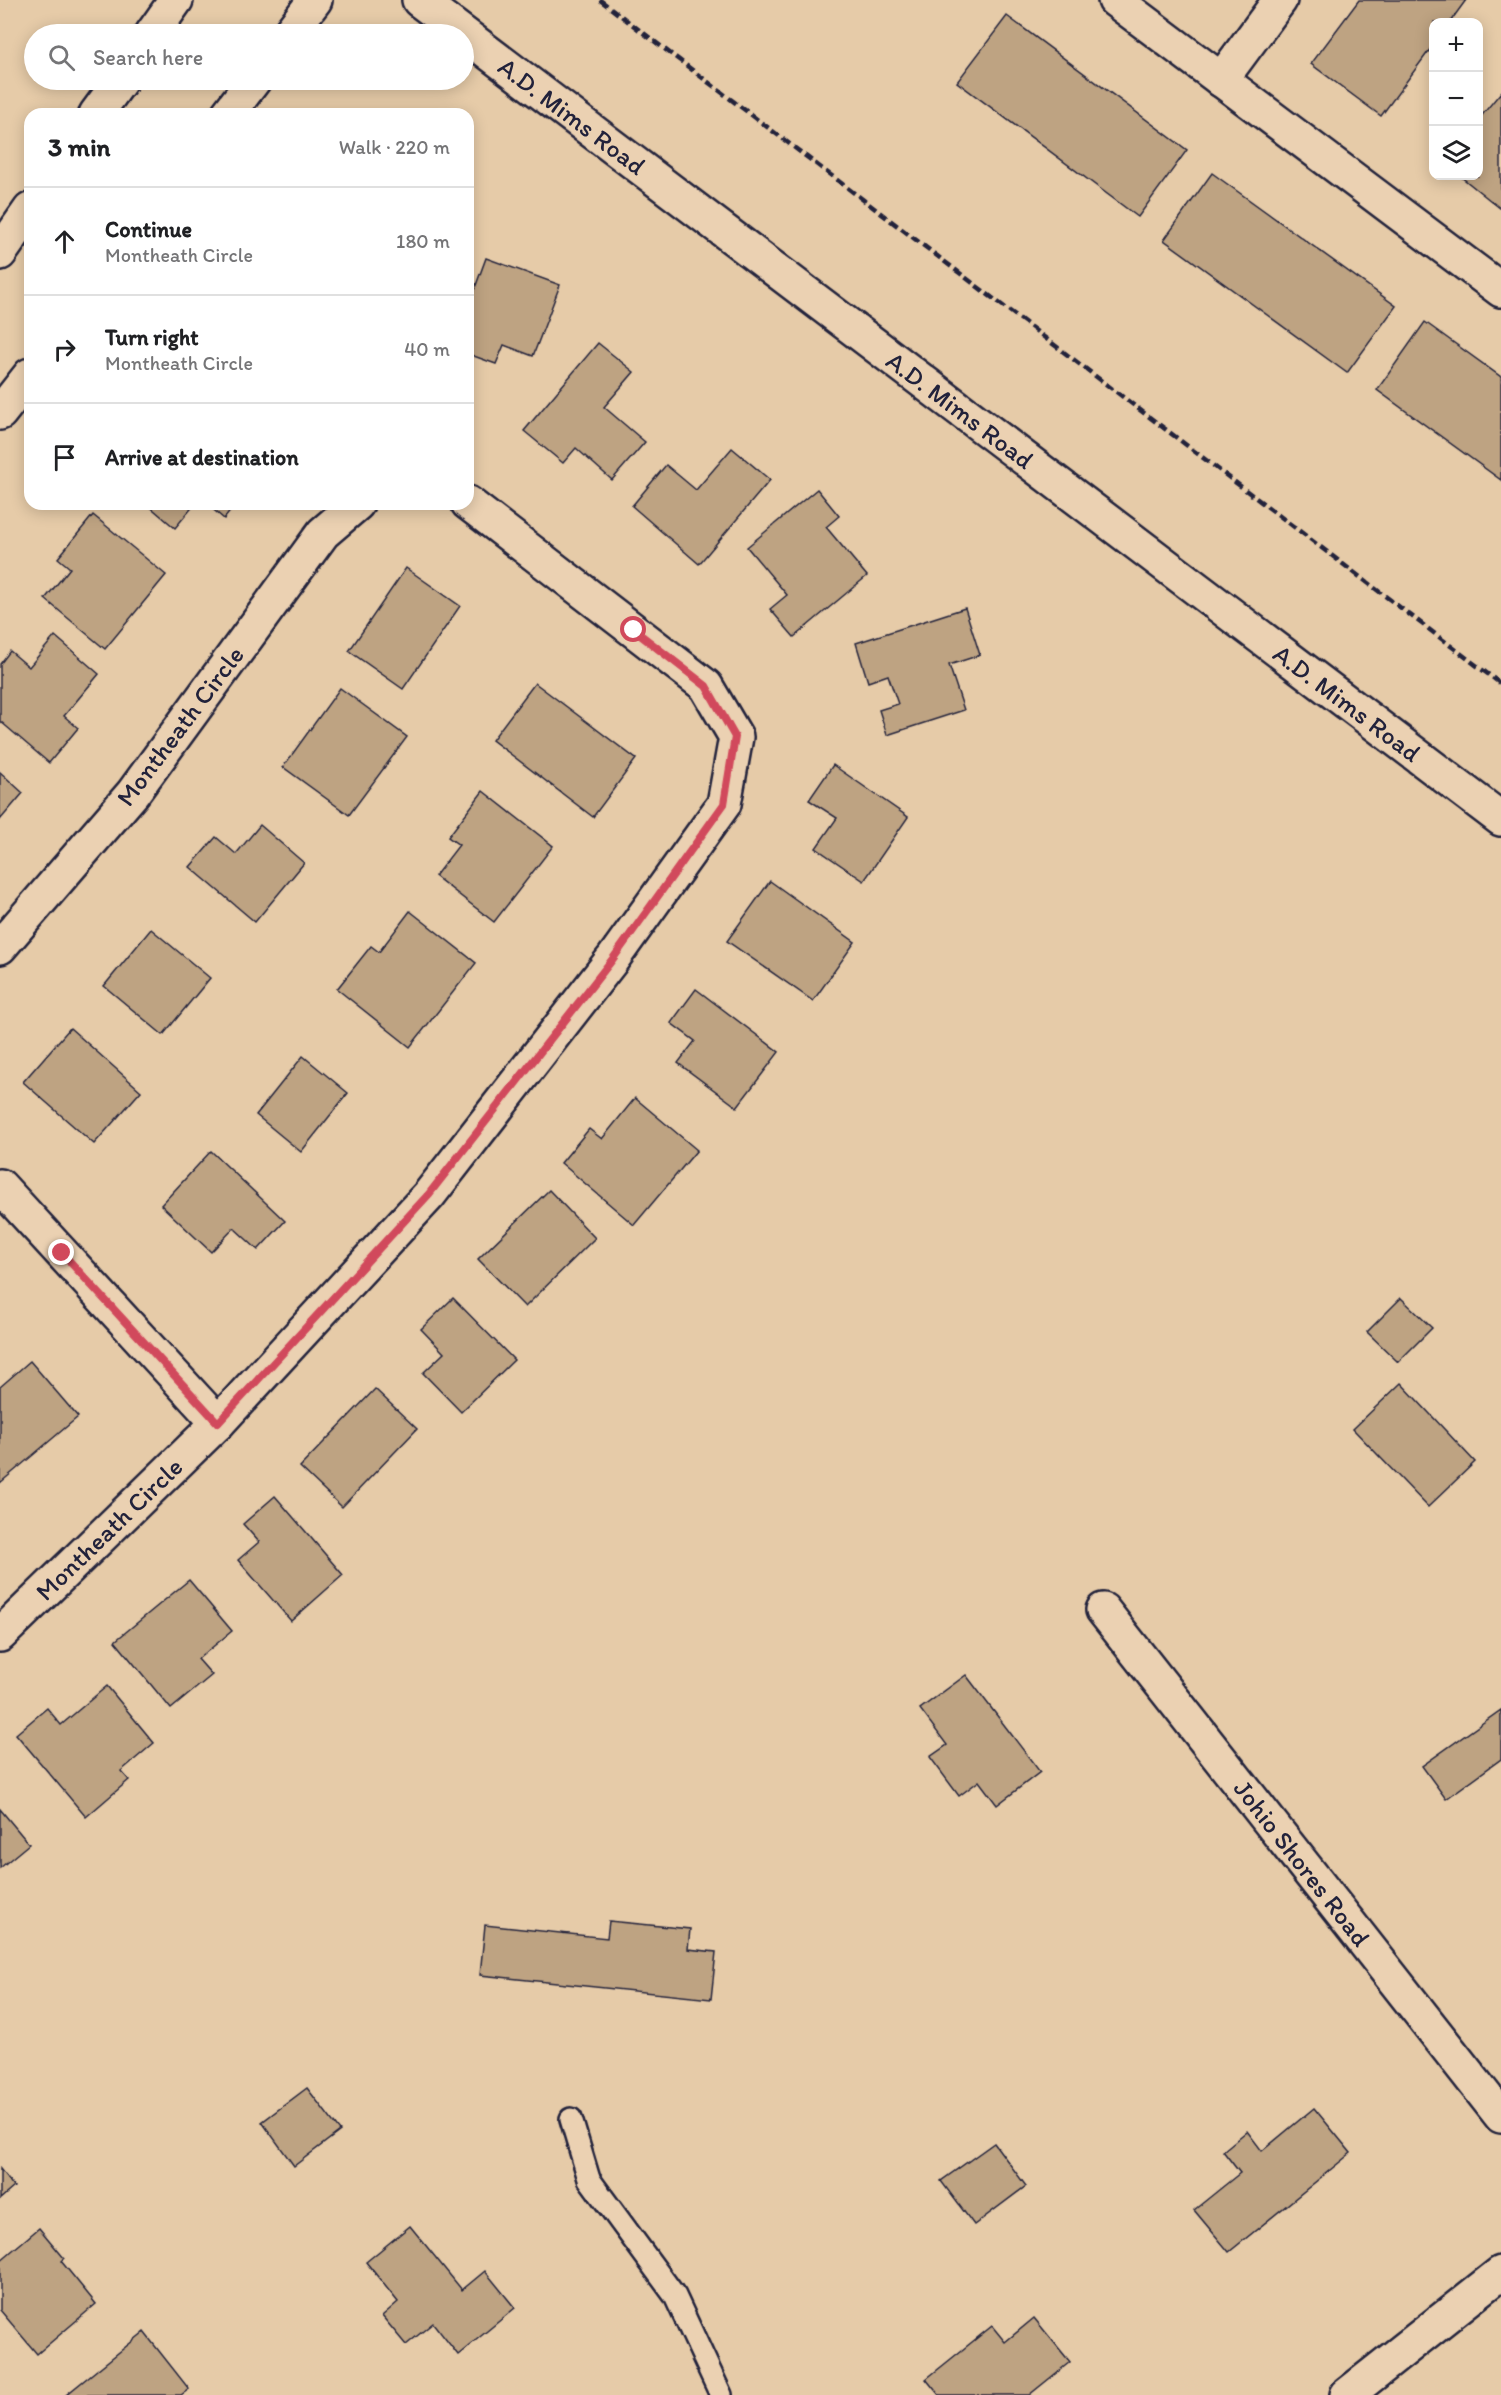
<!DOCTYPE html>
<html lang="en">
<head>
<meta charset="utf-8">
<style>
  :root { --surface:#fff; --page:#f6f6f6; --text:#202124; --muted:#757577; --line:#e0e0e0 }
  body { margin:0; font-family:Itim,sans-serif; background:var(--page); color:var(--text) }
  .controls { position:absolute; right:18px; top:18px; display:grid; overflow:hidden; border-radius:12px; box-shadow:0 3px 15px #0003 }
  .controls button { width:54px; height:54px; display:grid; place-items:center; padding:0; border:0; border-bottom:2px solid var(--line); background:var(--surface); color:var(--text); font:30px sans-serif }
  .stop { position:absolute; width:18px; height:18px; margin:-14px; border:4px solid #d1495b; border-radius:50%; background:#fff }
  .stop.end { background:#d1495b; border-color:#fff; box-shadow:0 2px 6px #0008 }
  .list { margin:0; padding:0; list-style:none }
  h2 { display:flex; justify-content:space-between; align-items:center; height:78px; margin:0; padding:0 24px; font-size:26px }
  h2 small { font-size:20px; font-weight:400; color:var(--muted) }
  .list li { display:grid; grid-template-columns:39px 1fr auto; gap:18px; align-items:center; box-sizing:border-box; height:108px; padding:0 24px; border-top:2px solid var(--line) }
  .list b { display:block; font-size:22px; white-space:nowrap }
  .list p { margin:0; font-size:20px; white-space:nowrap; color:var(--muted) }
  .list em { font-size:20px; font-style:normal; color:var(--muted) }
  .icon { flex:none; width:33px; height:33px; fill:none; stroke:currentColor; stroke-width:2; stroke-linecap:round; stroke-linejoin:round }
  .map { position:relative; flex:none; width:1501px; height:2395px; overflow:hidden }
  .search { position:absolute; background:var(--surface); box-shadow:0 3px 15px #0003; left:24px; top:24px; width:450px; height:66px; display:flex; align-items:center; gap:15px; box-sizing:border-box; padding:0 21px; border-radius:33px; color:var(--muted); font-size:22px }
  .panel { position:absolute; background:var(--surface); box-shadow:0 3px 15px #0003; left:24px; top:108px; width:450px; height:402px; border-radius:18px }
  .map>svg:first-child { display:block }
  .building { fill:#bea382; stroke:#22223b; stroke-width:1.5 }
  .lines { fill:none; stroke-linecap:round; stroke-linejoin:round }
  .service-casing { stroke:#22223b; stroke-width:26 }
  .minor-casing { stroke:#22223b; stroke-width:38 }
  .tertiary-casing { stroke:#22223b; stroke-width:38 }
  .service { stroke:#ebd1b2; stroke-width:21 }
  .minor { stroke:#ebd1b2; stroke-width:33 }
  .tertiary { stroke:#ebd1b2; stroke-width:33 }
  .rail { stroke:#22223b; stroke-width:4.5; stroke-dasharray:9 4.5; stroke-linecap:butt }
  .route { stroke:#d1495b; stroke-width:8 }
  .labels { text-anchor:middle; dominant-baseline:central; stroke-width:4.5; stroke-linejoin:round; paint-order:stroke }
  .street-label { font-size:26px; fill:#22223b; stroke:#ebd1b2 }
</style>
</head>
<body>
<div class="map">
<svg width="1501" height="2395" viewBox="0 0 1501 2395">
  <rect width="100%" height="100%" fill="#e6cba8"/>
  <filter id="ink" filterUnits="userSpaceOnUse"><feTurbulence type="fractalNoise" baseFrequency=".0167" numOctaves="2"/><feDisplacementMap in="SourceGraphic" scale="12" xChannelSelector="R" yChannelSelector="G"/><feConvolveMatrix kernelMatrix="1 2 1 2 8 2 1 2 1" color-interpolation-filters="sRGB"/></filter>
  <g filter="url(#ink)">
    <!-- building -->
    <g class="building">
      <polygon points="1359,0 1466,0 1450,22 1434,22 1434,44 1381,116 1311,64"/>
      <polygon points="1007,16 1187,150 1138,217 957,82"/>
      <polygon points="1501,92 1501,209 1460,176 1478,176 1478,120"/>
      <polygon points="1212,173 1396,306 1347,373 1164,240"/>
      <polygon points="486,258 560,285 533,356 504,345 496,364 468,354 468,307"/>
      <polygon points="1425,322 1501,377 1501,480 1377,390"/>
      <polygon points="598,343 634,372 604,407 645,442 612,480 576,448 563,463 524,431"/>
      <polygon points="732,448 770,480 699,564 632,506 666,465 696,490"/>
      <polygon points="817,489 839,516 826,527 867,576 794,637 770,609 787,595 747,547"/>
      <polygon points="147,504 195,504 175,528"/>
      <polygon points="207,504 236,504 224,519"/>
      <polygon points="93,515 166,575 105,649 45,599 70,568 58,558"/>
      <polygon points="406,568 460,606 403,689 349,651"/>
      <polygon points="965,608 980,655 949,665 964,710 887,735 879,710 898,704 888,675 868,682 856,643"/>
      <polygon points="55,636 99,674 64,716 78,728 49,763 0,721 0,664 10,651 29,667"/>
      <polygon points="535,683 636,759 593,817 492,740"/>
      <polygon points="340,688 407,737 349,815 283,767"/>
      <polygon points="833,765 908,817 864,881 816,848 837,818 809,800"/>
      <polygon points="0,772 23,793 0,820"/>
      <polygon points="483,791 553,846 494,922 435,876 459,845 448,837"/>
      <polygon points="260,825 304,863 255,922 190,867 216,837 236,854"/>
      <polygon points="770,881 855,942 813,1001 727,941"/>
      <polygon points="410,911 476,963 410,1047 337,989 371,946 379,952"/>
      <polygon points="151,929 210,978 163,1035 104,986"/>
      <polygon points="696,989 779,1052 737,1107 678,1063 695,1041 671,1023"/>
      <polygon points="70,1028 141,1091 94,1144 23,1082"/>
      <polygon points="303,1056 348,1093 301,1152 256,1115"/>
      <polygon points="635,1098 697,1150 634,1225 561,1163 589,1129 602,1139"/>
      <polygon points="211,1151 285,1221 258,1250 234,1228 211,1252 161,1205"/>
      <polygon points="549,1190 595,1238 525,1307 478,1259"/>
      <polygon points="453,1298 514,1360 461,1412 423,1373 444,1353 421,1329"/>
      <polygon points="1401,1298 1432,1328 1398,1362 1367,1332"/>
      <polygon points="30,1361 78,1417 0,1483 0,1387"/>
      <polygon points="1401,1383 1475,1462 1428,1507 1353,1429"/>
      <polygon points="375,1389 417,1429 342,1507 300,1467"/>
      <polygon points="275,1496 343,1575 291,1621 238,1560 259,1542 243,1524"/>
      <polygon points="189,1580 232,1631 198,1659 212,1675 171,1709 115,1641"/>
      <polygon points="966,1675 1040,1772 997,1805 979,1781 959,1796 930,1757 947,1745 920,1709"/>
      <polygon points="107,1686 154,1743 121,1771 129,1780 86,1817 16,1734 47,1708 61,1725"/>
      <polygon points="1501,1710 1501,1759 1446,1799 1422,1766"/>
      <polygon points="0,1809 29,1844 0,1868"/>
      <polygon points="609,1921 690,1929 688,1949 716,1952 711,1999 480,1975 485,1925 607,1938"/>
      <polygon points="307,2088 340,2131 294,2166 262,2122"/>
      <polygon points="1314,2108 1351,2153 1229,2252 1194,2210 1240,2173 1223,2151 1247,2131 1262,2151"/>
      <polygon points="994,2143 1026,2186 974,2225 941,2181"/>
      <polygon points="0,2169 14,2187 0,2199"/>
      <polygon points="410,2226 462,2290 485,2271 515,2308 458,2355 433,2323 406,2345 382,2316 398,2302 366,2262"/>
      <polygon points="39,2228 64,2258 61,2261 96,2304 37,2354 0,2310 0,2261"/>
      <polygon points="1034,2318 1070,2362 1029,2395 939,2395 926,2379 992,2326 1005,2342"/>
      <polygon points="144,2332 189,2389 181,2395 66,2395"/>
    </g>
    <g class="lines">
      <!-- service casing -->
      <g class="service-casing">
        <polyline id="service" points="571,2119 589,2179 675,2296 721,2395"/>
      </g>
      <!-- minor casing -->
      <g class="minor-casing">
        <g id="minor">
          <polyline points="1115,0 1501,290"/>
          <polyline points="1221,80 1280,0"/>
          <polyline points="0,947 133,793 323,533 357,504"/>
          <polyline points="0,1186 218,1423"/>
          <polyline points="1103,1610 1501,2116"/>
          <polyline points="0,1635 218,1423 429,1195 612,960 724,804 736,737 706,686 468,503"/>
        </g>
      </g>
      <!-- tertiary casing -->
      <g class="tertiary-casing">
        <g id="tertiary">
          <polyline points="419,0 1501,819"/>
          <polyline points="152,34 176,0"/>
          <polyline points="289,34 315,0"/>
          <polyline points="96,114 121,80"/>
          <polyline points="228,114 254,80"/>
          <polyline points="0,253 30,210"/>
          <polyline points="0,413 30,375"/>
          <polyline points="1347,2395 1501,2273"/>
        </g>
      </g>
      <!-- service -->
      <use href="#service" class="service"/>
      <!-- minor -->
      <use href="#minor" class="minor"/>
      <!-- tertiary -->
      <use href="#tertiary" class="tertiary"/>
      <!-- rail -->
      <polyline class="rail" points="600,0 1501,684"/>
    </g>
  </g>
  <g class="lines" filter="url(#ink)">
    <!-- route -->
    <polyline class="route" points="62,1253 218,1423 429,1194 612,960 724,804 735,737 706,686 634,630"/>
  </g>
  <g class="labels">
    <!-- street labels -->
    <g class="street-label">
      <text transform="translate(572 116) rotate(37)">A.D. Mims Road</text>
      <text transform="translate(960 410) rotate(37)">A.D. Mims Road</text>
      <text transform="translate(1347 703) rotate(37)">A.D. Mims Road</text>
      <text transform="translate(180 726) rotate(-53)">Montheath Circle</text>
      <text transform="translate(109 1529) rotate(-44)">Montheath Circle</text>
      <text transform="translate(1302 1863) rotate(52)">Johio Shores Road</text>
    </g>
  </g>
</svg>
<div class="controls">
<button>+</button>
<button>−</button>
<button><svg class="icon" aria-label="layers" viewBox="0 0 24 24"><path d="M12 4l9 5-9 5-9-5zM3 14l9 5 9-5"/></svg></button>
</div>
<div class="stop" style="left:634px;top:630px"></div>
<div class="stop end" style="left:62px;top:1253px"></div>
<div class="search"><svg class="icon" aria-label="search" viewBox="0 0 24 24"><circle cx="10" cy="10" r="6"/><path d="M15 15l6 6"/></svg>Search here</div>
<section class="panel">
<h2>3 min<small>Walk · 220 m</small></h2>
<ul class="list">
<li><svg class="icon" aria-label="ahead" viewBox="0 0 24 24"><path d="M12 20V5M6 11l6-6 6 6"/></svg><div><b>Continue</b><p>Montheath Circle</p></div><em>180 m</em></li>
<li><svg class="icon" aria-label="right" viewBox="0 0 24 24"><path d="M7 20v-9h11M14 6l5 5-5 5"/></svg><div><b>Turn right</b><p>Montheath Circle</p></div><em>40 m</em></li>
<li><svg class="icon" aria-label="arrive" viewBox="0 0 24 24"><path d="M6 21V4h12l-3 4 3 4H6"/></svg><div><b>Arrive at destination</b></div></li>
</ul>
</section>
</div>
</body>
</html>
